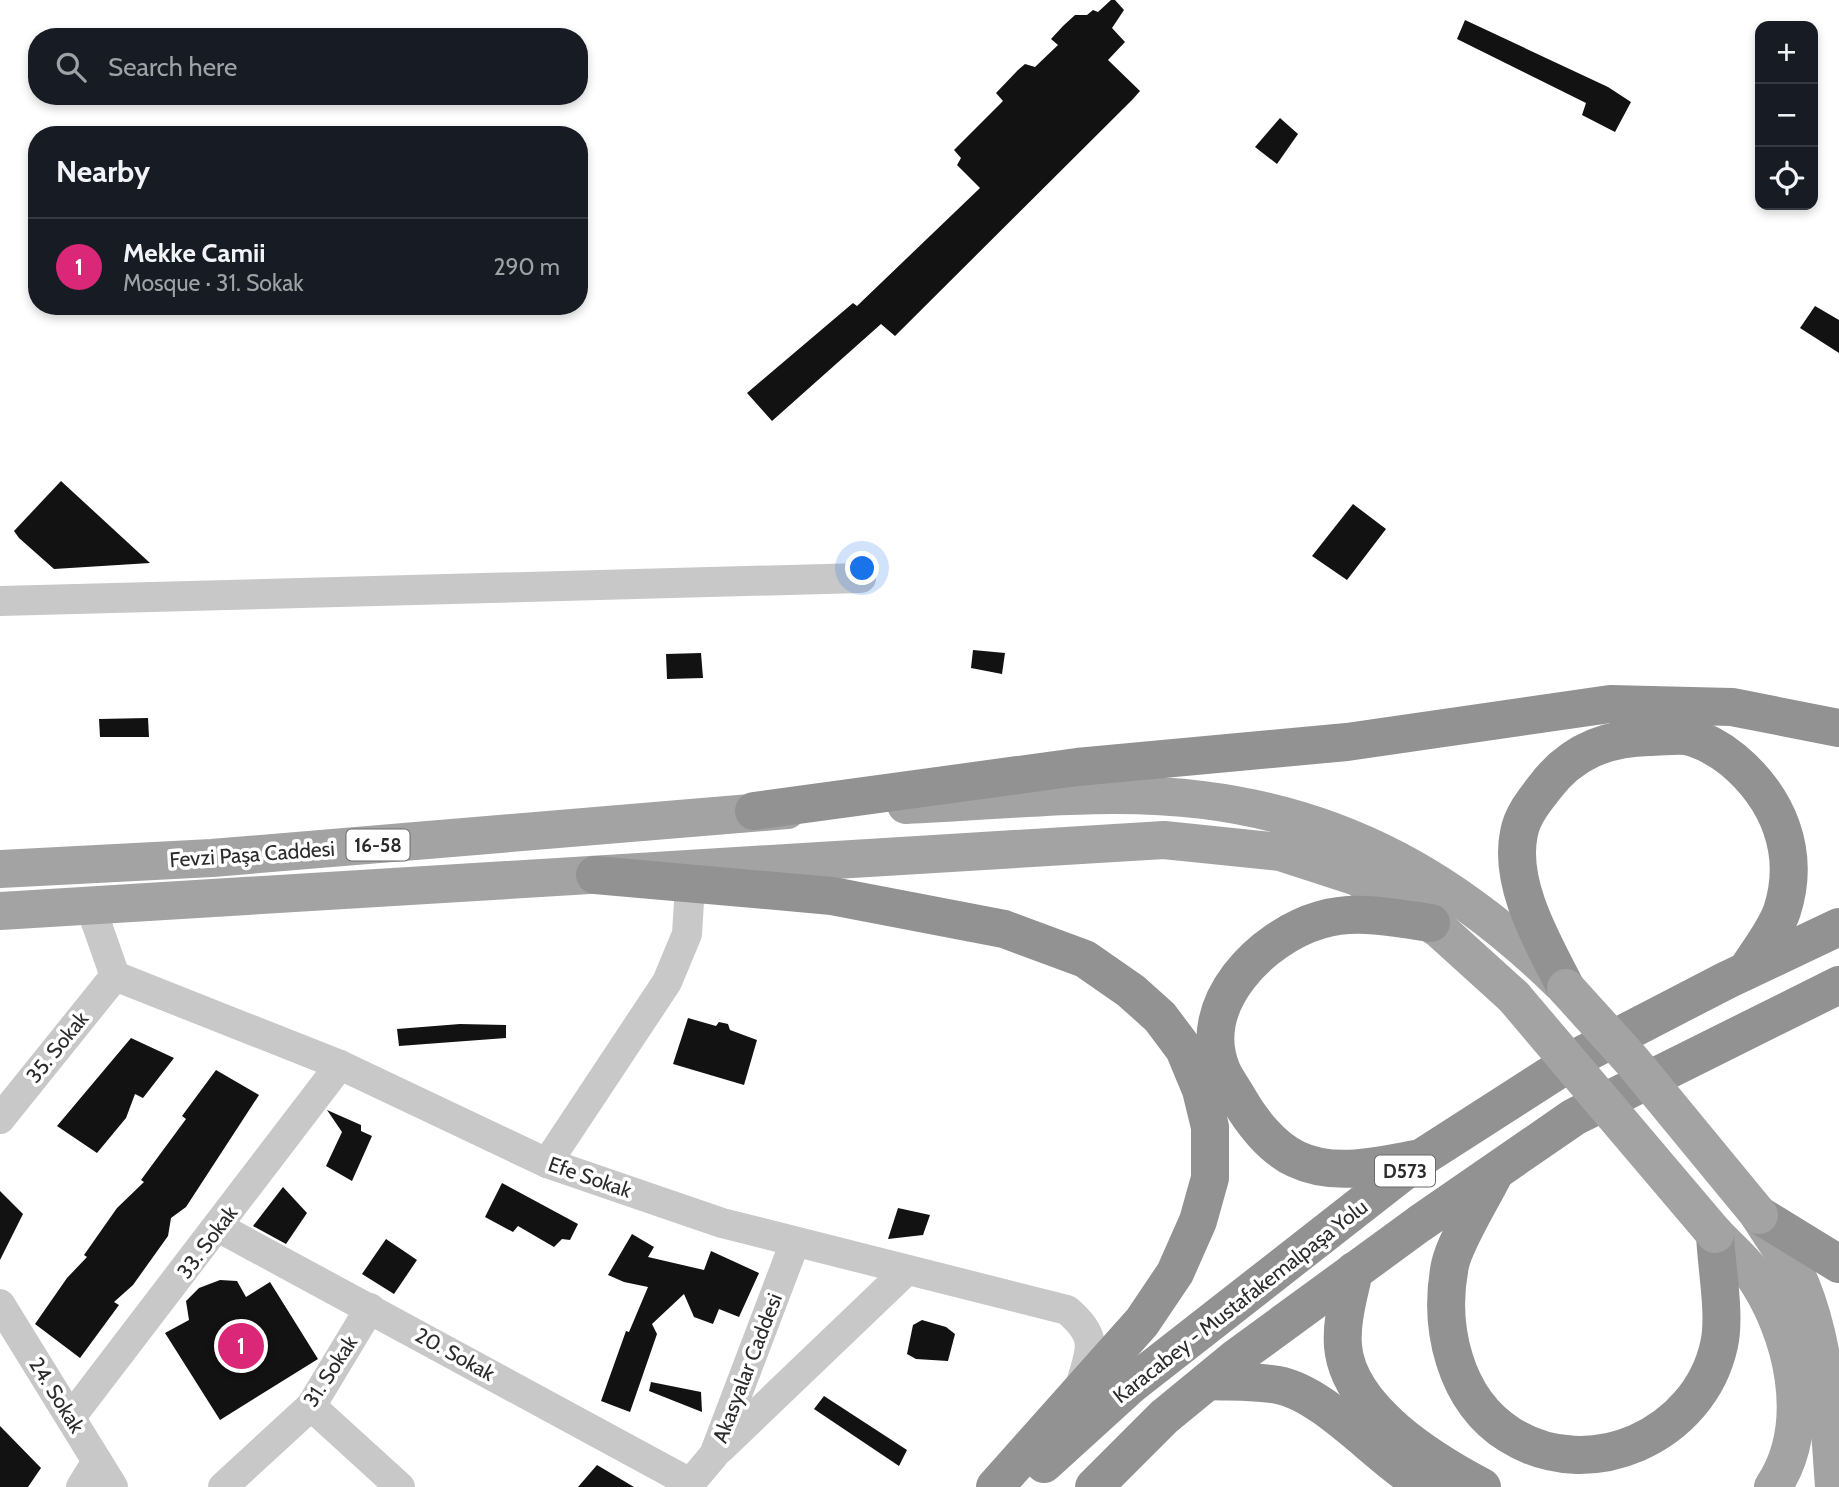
<!DOCTYPE html>
<html lang="en">
<head>
<meta charset="utf-8">
<style>
  :root { --surface:#171b24; --page:#242831; --text:#f1f3f6; --muted:#9ea1a6; --line:#363941; --accent:#db2777 }
  body { margin:0; font-family:Cabin,sans-serif; background:var(--page); color:var(--text) }
  .controls { position:absolute; right:21px; top:21px; display:grid; overflow:hidden; border-radius:14px; box-shadow:0 4px 10px #0003 }
  .controls button { width:63px; height:63px; display:grid; place-items:center; padding:0; border:0; border-bottom:2px solid var(--line); background:var(--surface); color:var(--text); font:35px sans-serif }
  .you { position:absolute; left:863px; top:569px; width:24px; height:24px; margin:-18px; border:5px solid #fff; border-radius:50%; background:#1a73e8; box-shadow:0 0 0 10px #1a73e833 }
  .badge { display:grid; place-items:center; width:46px; height:46px; border-radius:50%; background:var(--accent); color:#fff; font-size:23px; font-weight:700 }
  .pin { position:absolute; translate:-50% -50%; border:4px solid #fff; box-shadow:0 2px 7px #0006 }
  .list { margin:0; padding:0; list-style:none }
  h2 { display:flex; justify-content:space-between; align-items:center; height:91px; margin:0; padding:0 28px; font-size:30px }
  h2 small { font-size:23px; font-weight:400; color:var(--muted) }
  .list li { display:grid; grid-template-columns:46px 1fr auto; gap:21px; align-items:center; box-sizing:border-box; height:98px; padding:0 28px; border-top:2px solid var(--line) }
  .list b { display:block; font-size:26px; white-space:nowrap }
  .list p { margin:0; font-size:23px; white-space:nowrap; color:var(--muted) }
  .list em { font-size:23px; font-style:normal; color:var(--muted) }
  .icon { flex:none; width:38px; height:38px; fill:none; stroke:currentColor; stroke-width:2; stroke-linecap:round; stroke-linejoin:round }
  .map { position:relative; flex:none; width:1839px; height:1487px; overflow:hidden }
  .search { position:absolute; background:var(--surface); box-shadow:0 4px 10px #0003; left:28px; top:28px; width:560px; height:77px; display:flex; align-items:center; gap:18px; box-sizing:border-box; padding:0 24px; border-radius:28px; color:var(--muted); font-size:26px }
  .panel { position:absolute; background:var(--surface); box-shadow:0 4px 10px #0003; left:28px; top:126px; width:560px; height:189px; border-radius:28px }
  .map>svg:first-child { display:block }
  .building { fill:#121212 }
  .lines { fill:none; stroke-linecap:round; stroke-linejoin:round }
  .minor { stroke:#c8c8c8; stroke-width:30 }
  .major { stroke:#a3a3a3; stroke-width:38 }
  .highway { stroke:#929292; stroke-width:38 }
  .major-bridge { stroke:#a3a3a3; stroke-width:38 }
  .labels { text-anchor:middle; dominant-baseline:central; stroke-width:7; stroke-linejoin:round; paint-order:stroke }
  .shield { fill:#fff; stroke:#6b6b6b; stroke-width:2 }
  .shield-label { font-size:19px; font-weight:bold; fill:#2b2b2b }
  .street-label { font-size:21px; fill:#2b2b2b; stroke:#fff }
</style>
</head>
<body>
<div class="map">
<svg width="1839" height="1487" viewBox="0 0 1839 1487">
  <rect width="100%" height="100%" fill="#fff"/>
  <!-- building -->
  <g class="building">
    <polygon points="1111,0 1115,0 1124,10 1112,28 1125,42 1108,60 1140,91 1133,99 895,336 881,324 772,421 747,393 853,303 857,306 980,188 957,165 961,158 954,150 1003,101 996,93 1018,70 1025,64 1035,67 1058,45 1051,39 1063,26 1075,15 1087,15 1093,10 1098,12"/>
    <polygon points="1465,20 1608,87 1631,102 1615,132 1582,115 1586,103 1457,39"/>
    <polygon points="1280,118 1298,134 1277,164 1255,147"/>
    <polygon points="1815,306 1839,320 1839,353 1800,328"/>
    <polygon points="61,481 150,563 54,569 19,538 14,531"/>
    <polygon points="1353,504 1386,529 1347,580 1312,556"/>
    <polygon points="973,650 1005,653 1002,674 971,668"/>
    <polygon points="701,653 703,678 667,679 666,654"/>
    <polygon points="148,718 149,737 100,737 99,719"/>
    <polygon points="688,1018 716,1026 719,1022 728,1024 730,1030 757,1040 744,1085 673,1064"/>
    <polygon points="460,1024 506,1025 506,1038 399,1046 397,1029"/>
    <polygon points="131,1038 174,1058 143,1098 135,1094 126,1118 97,1153 57,1126"/>
    <polygon points="216,1070 259,1095 186,1207 171,1218 168,1236 133,1285 114,1302 119,1305 80,1358 35,1324 67,1278 87,1257 84,1255 117,1208 144,1182 141,1180 186,1119 182,1116"/>
    <polygon points="327,1110 361,1125 361,1131 372,1136 352,1181 326,1166 342,1132"/>
    <polygon points="502,1183 578,1224 570,1240 562,1239 554,1247 518,1226 513,1232 485,1217"/>
    <polygon points="283,1187 307,1213 286,1244 253,1226"/>
    <polygon points="0,1191 23,1214 0,1260"/>
    <polygon points="898,1208 930,1215 923,1235 888,1239"/>
    <polygon points="632,1234 654,1247 648,1257 704,1270 711,1251 759,1273 739,1317 719,1309 713,1324 694,1317 684,1294 652,1324 657,1334 630,1412 601,1401 626,1331 629,1332 648,1287 624,1282 608,1275"/>
    <polygon points="386,1239 417,1260 394,1294 362,1274"/>
    <polygon points="220,1280 237,1281 246,1297 270,1282 318,1359 220,1420 165,1333 189,1320 186,1301 199,1288"/>
    <polygon points="922,1320 946,1327 955,1334 948,1361 916,1359 907,1354 913,1325"/>
    <polygon points="651,1382 701,1392 702,1412 649,1391"/>
    <polygon points="824,1396 907,1450 899,1466 814,1409"/>
    <polygon points="0,1426 41,1468 28,1487 0,1487"/>
    <polygon points="597,1465 634,1487 578,1487"/>
  </g>
  <g class="lines">
    <!-- minor -->
    <g class="minor">
      <polyline points="0,601 861,578"/>
      <path d="M 90,905 L 115,976 L 340,1065 L 547,1163 L 722,1223 L 1067,1310 C 1102,1340 1089,1351 1079,1391"/>
      <polyline points="0,1119 115,976"/>
      <polyline points="547,1163 667,982 687,934 691,869"/>
      <polyline points="218,1227 690,1483"/>
      <polyline points="0,1304 113,1487"/>
      <polyline points="311,1406 400,1487"/>
      <polyline points="71,1417 340,1065"/>
      <polyline points="719,1450 905,1272"/>
      <polyline points="81,1487 97,1461"/>
      <polyline points="223,1487 311,1406 370,1308"/>
      <polyline points="687,1487 714,1455 795,1242"/>
    </g>
    <!-- major -->
    <g class="major">
      <path d="M 906,805 C 1004,801 1106,788 1203,800 C 1348,818 1457,882 1560,982"/>
      <polyline points="0,869 212,858 787,810"/>
      <polyline points="0,911 1164,840 1280,852 1357,877 1439,929 1514,997"/>
      <path d="M 1759,1215 C 1772,1237 1791,1261 1801,1285 C 1827,1349 1829,1419 1834,1487"/>
      <path d="M 1715,1234 C 1727,1247 1742,1259 1752,1273 C 1793,1331 1815,1424 1773,1487"/>
    </g>
    <!-- highway -->
    <g class="highway">
      <polyline points="754,811 1077,767 1347,742 1610,704 1732,707 1839,728"/>
      <polyline points="595,875 832,896 1004,929 1085,959 1131,991 1160,1017 1184,1049 1201,1090 1210,1127 1210,1178 1198,1221 1175,1273 1142,1322 995,1487"/>
      <path d="M 1566,988 C 1544,944 1508,885 1519,833 C 1522,816 1534,801 1545,787 C 1571,752 1606,738 1649,737 C 1661,737 1675,735 1686,736 C 1702,739 1721,750 1733,760 C 1778,798 1801,852 1782,911 C 1775,931 1758,952 1747,970"/>
      <path d="M 1416,1159 C 1378,1166 1333,1177 1296,1159 C 1272,1148 1251,1121 1238,1098 C 1233,1089 1226,1080 1222,1071 C 1194,1004 1262,937 1320,920 C 1357,909 1394,918 1431,923"/>
      <path d="M 1494,1174 C 1483,1197 1455,1241 1450,1265 C 1438,1326 1454,1400 1510,1435 C 1590,1485 1699,1436 1719,1345 C 1726,1315 1716,1266 1715,1234"/>
      <polyline points="1759,1215 1839,1264"/>
      <path d="M 1354,1271 C 1349,1295 1341,1320 1343,1346 C 1348,1409 1431,1460 1482,1487"/>
      <path d="M 1208,1381 C 1231,1382 1255,1381 1278,1385 C 1326,1394 1380,1460 1427,1487"/>
      <polyline points="1044,1464 1132,1384 1421,1158 1580,1056 1727,980 1839,927"/>
      <polyline points="1094,1487 1164,1417 1237,1357 1419,1224 1574,1117 1839,985"/>
    </g>
    <!-- major-bridge -->
    <g class="major-bridge">
      <polyline points="1566,988 1633,1062 1759,1215"/>
      <polyline points="1514,997 1715,1234"/>
    </g>
  </g>
  <g class="labels">
    <!-- shield labels -->
    <g class="shield">
      <rect x="346.5" y="829.5" width="63" height="31" rx="5"/>
      <rect x="1375" y="1155.5" width="60" height="31" rx="5"/>
    </g>
    <g class="shield-label">
      <text x="378" y="845">16-58</text>
      <text x="1405" y="1171">D573</text>
    </g>
    <!-- street labels -->
    <g class="street-label">
      <text transform="translate(252 854) rotate(-4)">Fevzi Paşa Caddesi</text>
      <text transform="translate(57 1047) rotate(-51)">35. Sokak</text>
      <text transform="translate(590 1177) rotate(19)">Efe Sokak</text>
      <text transform="translate(207 1242) rotate(-53)">33. Sokak</text>
      <text transform="translate(1240 1301) rotate(-38)">Karacabey - Mustafakemalpaşa Yolu</text>
      <text transform="translate(455 1354) rotate(29)">20. Sokak</text>
      <text transform="translate(747 1368) rotate(-69)">Akasyalar Caddesi</text>
      <text transform="translate(330 1371) rotate(-57)">31. Sokak</text>
      <text transform="translate(57 1395) rotate(58)">24. Sokak</text>
    </g>
  </g>
</svg>
<div class="controls">
<button>+</button>
<button>−</button>
<button><svg class="icon" aria-label="locate" viewBox="0 0 24 24"><circle cx="12" cy="12" r="6"/><path d="M12 2v4M12 18v4M2 12h4M18 12h4"/></svg></button>
</div>
<div class="you"></div>
<div class="pin badge" style="left:241px;top:1346px">1</div>
<div class="search"><svg class="icon" aria-label="search" viewBox="0 0 24 24"><circle cx="10" cy="10" r="6"/><path d="M15 15l6 6"/></svg>Search here</div>
<section class="panel">
<h2>Nearby<small></small></h2>
<ul class="list">
<li><span class="badge">1</span><div><b>Mekke Camii</b><p>Mosque · 31. Sokak</p></div><em>290 m</em></li>
</ul>
</section>
</div>
</body>
</html>
